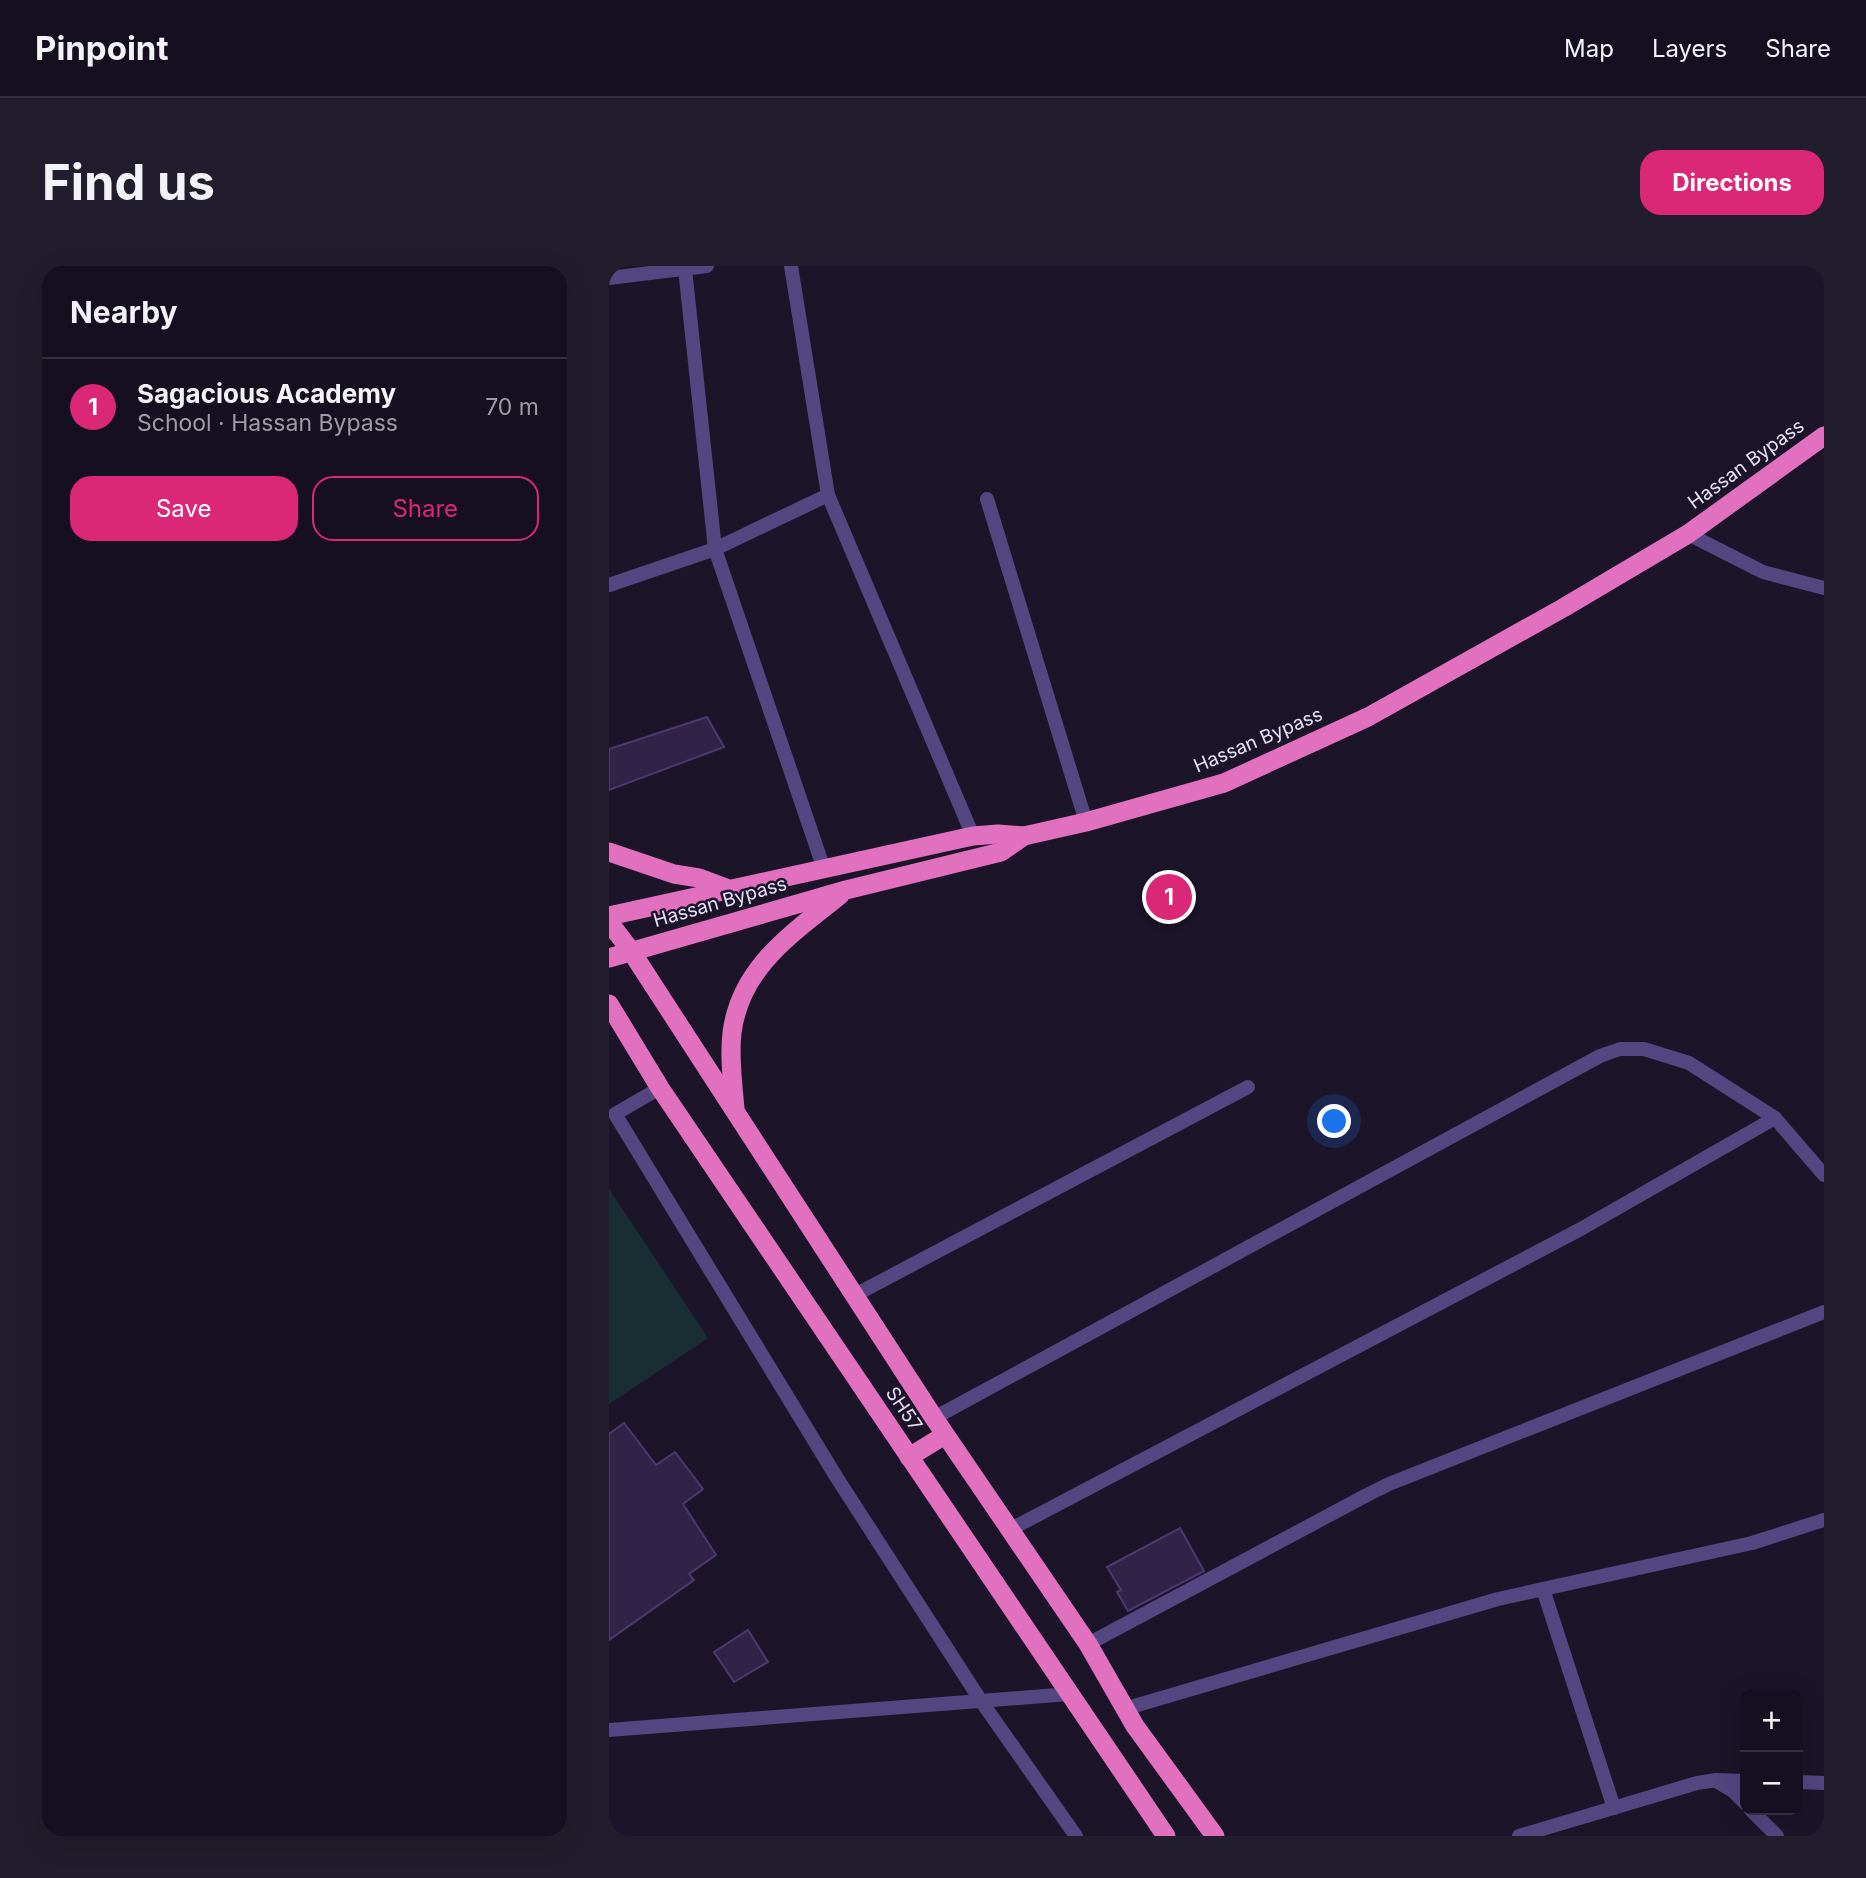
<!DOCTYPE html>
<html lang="en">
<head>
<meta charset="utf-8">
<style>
  :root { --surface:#150f1f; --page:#221d2c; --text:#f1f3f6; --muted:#9d9ca4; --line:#342f3d; --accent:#db2777 }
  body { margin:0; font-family:Inter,sans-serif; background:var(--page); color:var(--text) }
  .controls { position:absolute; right:21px; bottom:21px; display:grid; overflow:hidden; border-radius:14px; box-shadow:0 7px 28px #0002 }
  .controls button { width:63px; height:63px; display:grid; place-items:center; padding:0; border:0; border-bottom:2px solid var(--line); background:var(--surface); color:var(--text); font:35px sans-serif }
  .you { position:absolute; left:726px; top:856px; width:24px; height:24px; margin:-18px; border:5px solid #fff; border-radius:50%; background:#1a73e8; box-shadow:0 0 0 10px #1a73e833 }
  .badge { display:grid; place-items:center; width:46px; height:46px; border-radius:50%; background:var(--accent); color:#fff; font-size:23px; font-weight:700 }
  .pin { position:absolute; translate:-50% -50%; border:4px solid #fff; box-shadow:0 2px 7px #0006 }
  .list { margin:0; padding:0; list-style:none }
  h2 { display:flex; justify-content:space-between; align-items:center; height:91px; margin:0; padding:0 28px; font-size:30px }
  h2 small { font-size:23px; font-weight:400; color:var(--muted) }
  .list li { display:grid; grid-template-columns:46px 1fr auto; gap:21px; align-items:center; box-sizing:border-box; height:98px; padding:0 28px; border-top:2px solid var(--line) }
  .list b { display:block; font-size:26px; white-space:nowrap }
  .list p { margin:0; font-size:23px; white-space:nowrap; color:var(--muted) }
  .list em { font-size:23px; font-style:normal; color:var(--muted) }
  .actions { display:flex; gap:14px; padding:21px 28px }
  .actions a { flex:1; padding:16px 0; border:2px solid var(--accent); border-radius:21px; text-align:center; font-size:24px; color:var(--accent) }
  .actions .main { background:var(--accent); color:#fff }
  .map { position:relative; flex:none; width:1215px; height:1570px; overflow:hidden; border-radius:21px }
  header { display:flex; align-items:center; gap:42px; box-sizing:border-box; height:98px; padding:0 35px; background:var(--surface); border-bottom:2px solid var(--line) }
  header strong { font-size:33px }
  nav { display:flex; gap:38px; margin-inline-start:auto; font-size:24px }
  .intro { display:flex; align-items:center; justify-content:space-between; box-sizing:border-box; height:168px; padding:0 42px }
  h1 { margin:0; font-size:49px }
  .button { padding:18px 32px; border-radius:21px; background:var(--accent); color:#fff; font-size:24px; font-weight:700 }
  main { display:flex; gap:42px; padding:0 42px }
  aside { flex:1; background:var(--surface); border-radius:21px; box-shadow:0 7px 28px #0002 }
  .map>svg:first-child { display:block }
  .green { fill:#182e32 }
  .building { fill:#312347; stroke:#4e3870; stroke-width:2 }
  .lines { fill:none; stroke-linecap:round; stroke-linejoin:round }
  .service { stroke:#534681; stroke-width:14 }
  .minor { stroke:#534681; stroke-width:14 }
  .tertiary { stroke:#534681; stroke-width:14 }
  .trunk { stroke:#e170be; stroke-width:19 }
  .labels { text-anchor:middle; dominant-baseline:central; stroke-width:5; stroke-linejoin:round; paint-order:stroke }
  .street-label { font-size:19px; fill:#e8e0fb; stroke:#1c1429 }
</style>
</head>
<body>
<header>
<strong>Pinpoint</strong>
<nav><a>Map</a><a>Layers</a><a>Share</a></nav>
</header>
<div class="intro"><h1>Find us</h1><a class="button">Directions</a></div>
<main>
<aside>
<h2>Nearby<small></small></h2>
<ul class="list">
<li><span class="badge">1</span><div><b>Sagacious Academy</b><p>School · Hassan Bypass</p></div><em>70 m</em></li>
</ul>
<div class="actions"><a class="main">Save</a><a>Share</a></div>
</aside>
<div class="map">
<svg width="1215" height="1570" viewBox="0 0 1215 1570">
  <rect width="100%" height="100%" fill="#1c1429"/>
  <!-- green -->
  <polygon class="green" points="0,923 99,1072 0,1138"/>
  <!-- building -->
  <g class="building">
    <polygon points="98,451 115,481 0,524 0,483"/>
    <polygon points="15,1157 47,1199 66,1186 94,1223 74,1238 107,1289 80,1308 85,1314 0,1374 0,1168"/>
    <polygon points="571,1262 595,1305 519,1345 508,1326 512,1324 498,1301"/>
    <polygon points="139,1364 159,1396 125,1416 105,1386"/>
  </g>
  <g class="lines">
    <!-- service -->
    <g class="service">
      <polyline points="246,1029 639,821"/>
      <polyline points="0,1464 460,1428"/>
    </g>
    <!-- minor -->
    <g class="minor">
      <polyline points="182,0 219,229 364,570"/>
      <polyline points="76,3 106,283 215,603"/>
      <polyline points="378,233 477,556"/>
      <polyline points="1079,268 1154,306 1215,322"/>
      <polyline points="0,319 106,283 219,229"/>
      <polyline points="51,822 6,848 228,1212 372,1435 467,1570"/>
      <polyline points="325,1152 991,790 1011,783 1035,783 1080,797 1166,852 1215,909"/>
      <polyline points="400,1264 970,964 1166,852"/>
      <polyline points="934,1323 1005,1542"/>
      <polyline points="479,1378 756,1230 780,1218 1215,1046"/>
      <polyline points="515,1443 889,1333 1143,1277 1215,1254"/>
      <polyline points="1107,1515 1124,1525 1136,1537"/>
      <polyline points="1189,1516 1215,1517"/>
      <polyline points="1142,1544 1168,1570"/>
      <polyline points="910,1570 1088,1517 1107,1514 1136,1515"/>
    </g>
    <!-- tertiary -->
    <polyline class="tertiary" points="0,12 98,0"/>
    <!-- trunk -->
    <g class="trunk">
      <polyline points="0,586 65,608 90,612 122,624"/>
      <polyline points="0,650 364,570 389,568 415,570"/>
      <polyline points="0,656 22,685 325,1152 479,1378 526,1460 606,1570"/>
      <polyline points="0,692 237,624 392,586 415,570 477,556 615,517 759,451 954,342 1079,268 1215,170"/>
      <polyline points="0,738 51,822 557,1570"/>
      <path d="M 126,843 C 124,818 120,792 123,767 C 131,701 184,667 231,629"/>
      <polyline points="300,1191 336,1169"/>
    </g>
  </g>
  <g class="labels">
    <!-- street labels -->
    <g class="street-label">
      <text transform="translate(1137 198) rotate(-36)">Hassan Bypass</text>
      <text transform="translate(649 474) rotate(-23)">Hassan Bypass</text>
      <text transform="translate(111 636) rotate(-16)">Hassan Bypass</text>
      <text transform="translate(295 1143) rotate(56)">SH57</text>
    </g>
  </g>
</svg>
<div class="controls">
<button>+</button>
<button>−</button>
</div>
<div class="you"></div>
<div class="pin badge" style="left:560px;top:631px">1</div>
</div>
</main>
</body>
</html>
